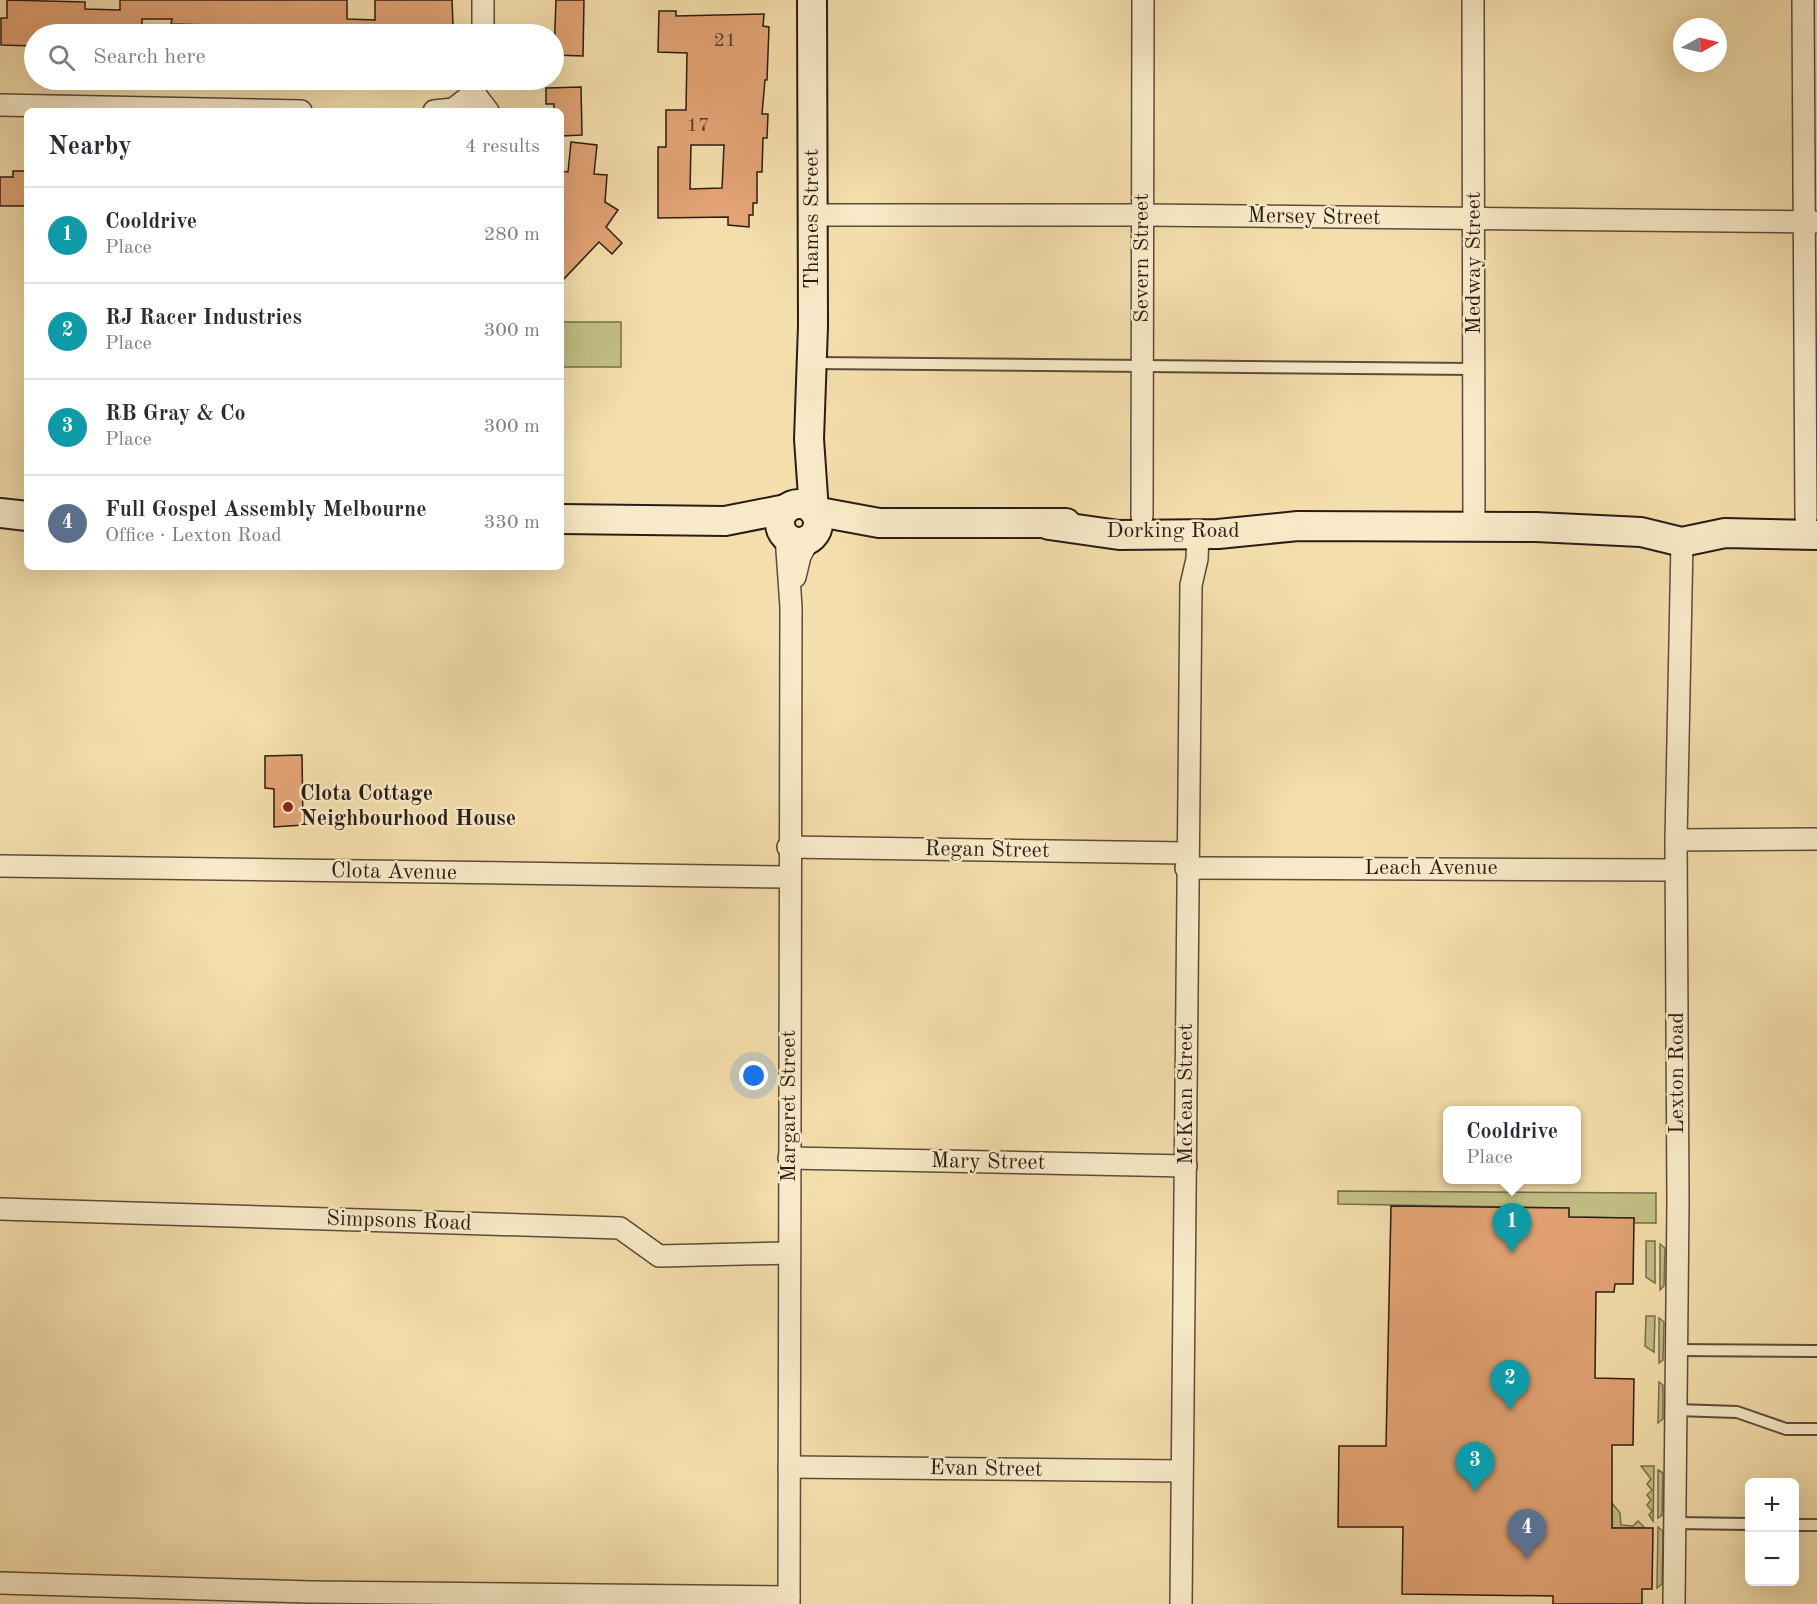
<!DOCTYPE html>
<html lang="en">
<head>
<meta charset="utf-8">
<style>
  :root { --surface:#fff; --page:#f2f2f3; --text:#2b2b33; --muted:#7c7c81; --line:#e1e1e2; --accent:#0f766e }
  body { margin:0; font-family:"Old Standard TT",serif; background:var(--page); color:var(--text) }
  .controls { position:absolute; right:18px; bottom:18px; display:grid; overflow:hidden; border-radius:9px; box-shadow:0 6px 24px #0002 }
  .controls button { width:54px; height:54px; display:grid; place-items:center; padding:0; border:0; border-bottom:2px solid var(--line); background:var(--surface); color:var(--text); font:30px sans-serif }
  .compass { position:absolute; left:1673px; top:18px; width:54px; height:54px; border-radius:50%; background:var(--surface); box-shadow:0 6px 24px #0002; rotate:82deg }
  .you { position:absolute; left:754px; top:1076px; width:21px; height:21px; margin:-15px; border:4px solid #fff; border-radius:50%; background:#1a73e8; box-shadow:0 0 0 9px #1a73e833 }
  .badge { display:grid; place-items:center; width:39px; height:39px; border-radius:50%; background:var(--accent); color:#fff; font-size:20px; font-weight:700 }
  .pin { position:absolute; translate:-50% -50px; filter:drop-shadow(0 2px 3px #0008) }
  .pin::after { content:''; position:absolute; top:32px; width:21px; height:18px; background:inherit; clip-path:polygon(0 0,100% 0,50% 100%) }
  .popup { position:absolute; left:1443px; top:1106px; width:138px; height:78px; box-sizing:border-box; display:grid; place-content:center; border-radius:9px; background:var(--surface); filter:drop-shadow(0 2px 4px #0005); font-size:20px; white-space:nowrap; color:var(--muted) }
  .popup b { font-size:22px; color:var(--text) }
  .popup::after { content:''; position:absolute; left:50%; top:100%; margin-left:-12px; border:12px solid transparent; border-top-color:var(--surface) }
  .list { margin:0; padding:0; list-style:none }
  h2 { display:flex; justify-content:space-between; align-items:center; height:78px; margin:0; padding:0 24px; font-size:26px }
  h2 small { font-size:20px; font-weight:400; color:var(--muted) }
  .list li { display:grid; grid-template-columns:39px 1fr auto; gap:18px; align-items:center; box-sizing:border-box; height:96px; padding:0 24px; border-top:2px solid var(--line) }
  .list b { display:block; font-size:22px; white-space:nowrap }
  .list p { margin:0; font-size:20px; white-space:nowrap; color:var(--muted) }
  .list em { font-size:20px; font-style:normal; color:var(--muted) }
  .icon { flex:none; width:33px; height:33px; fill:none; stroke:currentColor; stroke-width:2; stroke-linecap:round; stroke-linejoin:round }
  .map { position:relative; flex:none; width:1817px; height:1604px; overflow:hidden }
  .search { position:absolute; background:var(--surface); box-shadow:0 6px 24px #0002; left:24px; top:24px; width:540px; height:66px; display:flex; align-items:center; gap:15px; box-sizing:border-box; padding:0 21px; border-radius:33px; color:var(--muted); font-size:22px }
  .panel { position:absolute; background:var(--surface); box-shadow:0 6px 24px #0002; left:24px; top:108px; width:540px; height:462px; border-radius:9px }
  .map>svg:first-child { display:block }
  .green { fill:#c2bf84; stroke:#766e4d; stroke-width:1.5 }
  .building { fill:#e3a374; stroke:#2a1c16; stroke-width:1.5; fill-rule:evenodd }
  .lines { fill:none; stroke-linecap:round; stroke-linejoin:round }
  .lane-casing { stroke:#5c4c3b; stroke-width:14 }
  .street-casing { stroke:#5c4c3b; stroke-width:24 }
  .secondary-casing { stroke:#2a1c16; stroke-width:32 }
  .lane { stroke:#f8eac8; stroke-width:10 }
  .street { stroke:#f8eac8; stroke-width:21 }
  .secondary { stroke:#f8eac8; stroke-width:28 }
  .poi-dot { fill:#8f2418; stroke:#f8eac8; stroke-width:2 }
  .labels { text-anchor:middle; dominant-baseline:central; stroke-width:5; stroke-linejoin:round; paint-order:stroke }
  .number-label { font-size:20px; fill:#583e2e }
  .street-label { font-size:22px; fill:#2a1c16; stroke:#f8eac8 }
  .poi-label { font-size:22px; font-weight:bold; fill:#2a1c16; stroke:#f8eac8; text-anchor:start }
</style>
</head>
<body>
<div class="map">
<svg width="1817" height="1604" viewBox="0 0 1817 1604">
  <rect width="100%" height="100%" fill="#f4deab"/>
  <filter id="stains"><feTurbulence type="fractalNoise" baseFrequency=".00333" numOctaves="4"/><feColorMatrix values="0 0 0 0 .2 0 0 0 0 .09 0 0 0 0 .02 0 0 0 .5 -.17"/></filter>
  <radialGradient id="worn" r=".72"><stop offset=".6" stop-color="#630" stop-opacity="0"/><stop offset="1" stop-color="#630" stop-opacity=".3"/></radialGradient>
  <!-- green -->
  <g class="green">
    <rect x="561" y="322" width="60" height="45"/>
    <polygon points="1338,1191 1656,1193 1656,1223 1634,1223 1634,1218 1569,1217 1569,1208 1338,1204"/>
    <polygon points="1646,1241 1655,1241 1655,1283 1646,1277"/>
    <polygon points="1660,1244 1665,1248 1664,1286 1660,1290"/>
    <polygon points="1646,1316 1655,1316 1654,1352 1645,1346"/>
    <polygon points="1659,1318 1664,1322 1663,1360 1659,1363"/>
    <polygon points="1659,1382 1663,1385 1663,1419 1658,1423"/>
    <polygon points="1641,1466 1654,1466 1653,1521 1649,1515 1652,1511 1647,1505 1651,1500 1647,1495 1652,1490 1647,1484 1651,1479"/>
    <polygon points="1658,1470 1663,1473 1662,1515 1658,1518"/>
    <polygon points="1612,1503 1620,1513 1621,1525 1633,1526 1638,1521 1645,1528 1612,1528"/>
    <polygon points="1658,1527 1663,1531 1662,1584 1657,1588"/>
  </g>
  <!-- building -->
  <g class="building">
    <polygon points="7,0 85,2 85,9 120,10 120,0 347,0 347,19 375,20 375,0 452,0 453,26 451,34 333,34 333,30 295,31 295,34 210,34 210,25 171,24 172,19 142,19 142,34 34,34 34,46 1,45 1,18 7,18"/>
    <polygon points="556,0 584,0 583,56 554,55"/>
    <path d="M 659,11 L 676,11 L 676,16 L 764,14 L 763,26 L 769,27 L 767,80 L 765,80 L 762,114 L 768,114 L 767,138 L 763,138 L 762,172 L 757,172 L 757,203 L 753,203 L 753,215 L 749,215 L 749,227 L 728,225 L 728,217 L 658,218 L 658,147 L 666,147 L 666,110 L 686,110 L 687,53 L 658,52 ZM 691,145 L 724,145 L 722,188 L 690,189 Z"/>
    <polygon points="581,87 582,135 561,136 561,111 554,111 554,104 546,104 546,88"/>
    <polygon points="571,142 597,145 594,174 607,175 605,202 618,210 606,227 622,243 612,254 599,242 561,282 561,171 568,172"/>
    <polygon points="13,171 27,171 27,206 0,206 0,177 13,177"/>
    <polygon points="302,755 303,825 274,827 274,789 265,788 265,756"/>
    <polygon points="1391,1206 1569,1208 1569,1217 1634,1218 1633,1284 1615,1284 1614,1292 1596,1292 1595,1378 1634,1379 1633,1445 1612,1445 1612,1528 1653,1528 1652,1589 1642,1589 1642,1604 1553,1604 1553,1596 1402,1594 1403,1527 1338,1527 1339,1446 1386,1446"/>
  </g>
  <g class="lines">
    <!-- lane casing -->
    <g class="lane-casing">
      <g id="lane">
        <polyline points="813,363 1474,369"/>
        <polyline points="1677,1350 1817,1351"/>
        <polyline points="1676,1410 1737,1412 1786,1429 1817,1429"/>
        <polyline points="1675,1523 1750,1524"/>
        <polyline points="1794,1525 1817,1525"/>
      </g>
    </g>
    <!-- street casing -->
    <g class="street-casing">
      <g id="street">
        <polyline points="483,0 483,34"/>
        <polyline points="1473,0 1474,526"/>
        <polyline points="1803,0 1806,518"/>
        <polyline points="474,93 488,111"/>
        <polyline points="0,105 301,111"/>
        <polyline points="434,111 453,109 474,93 477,80"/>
        <polyline points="812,215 1143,215 1817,222"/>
        <polyline points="1142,516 1143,0"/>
        <polyline points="786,536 791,607 789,1604"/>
        <polyline points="795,577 800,556 809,539"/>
        <polyline points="1676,840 1817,839"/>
        <polyline points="788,847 1186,853"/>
        <polyline points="0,866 788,877"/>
        <polyline points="1186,868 1676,870"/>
        <polyline points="789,1158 1186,1166"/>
        <polyline points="0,1209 620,1228 659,1256 789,1253"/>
        <polyline points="789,1467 1182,1471"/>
        <polyline points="0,1583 310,1592 789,1597"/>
        <path d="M 1181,1604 C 1184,1264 1187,924 1191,585 L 1197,559 L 1198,534"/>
        <polyline points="1674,1604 1678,1201 1676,840 1682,542"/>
      </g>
    </g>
    <!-- secondary casing -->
    <g class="secondary-casing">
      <g id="secondary">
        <polyline points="812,0 813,326 809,439 814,511"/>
        <circle cx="799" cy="523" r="19"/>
        <polyline points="814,511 879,523 1066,523"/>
        <polyline points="0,513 27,516"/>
        <polyline points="561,519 725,521 786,509"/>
        <polyline points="1049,525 1119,535 1218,534 1298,526 1536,527 1641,532 1682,542 1725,533 1817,535"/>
      </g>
    </g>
    <!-- lane -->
    <use href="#lane" class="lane"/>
    <!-- street -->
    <use href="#street" class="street"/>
    <!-- secondary -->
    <use href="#secondary" class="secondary"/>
  </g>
  <!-- markers -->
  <circle class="poi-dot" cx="288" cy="807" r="6"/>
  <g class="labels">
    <!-- number labels -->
    <g class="number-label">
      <text x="725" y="41">21</text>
      <text x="698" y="126">17</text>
    </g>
    <!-- street labels -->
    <g class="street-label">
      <text transform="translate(1314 217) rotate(1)">Mersey Street</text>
      <text transform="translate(812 219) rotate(-90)">Thames Street</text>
      <text transform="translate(1142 258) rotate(-90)">Severn Street</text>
      <text transform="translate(1474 263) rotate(-90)">Medway Street</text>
      <text x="1173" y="531">Dorking Road</text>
      <text transform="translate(987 850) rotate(1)">Regan Street</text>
      <text x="1431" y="868">Leach Avenue</text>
      <text transform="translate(394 872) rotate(1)">Clota Avenue</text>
      <text transform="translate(1677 1073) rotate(-90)">Lexton Road</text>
      <text transform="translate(1186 1094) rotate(-90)">McKean Street</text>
      <text transform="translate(789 1106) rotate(-90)">Margaret Street</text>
      <text transform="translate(988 1162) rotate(1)">Mary Street</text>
      <text transform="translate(399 1221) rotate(2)">Simpsons Road</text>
      <text transform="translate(986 1469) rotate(1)">Evan Street</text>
    </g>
    <!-- poi labels -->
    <g class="poi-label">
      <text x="300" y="794">Clota Cottage<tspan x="300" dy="25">Neighbourhood House</tspan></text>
    </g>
  </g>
  <rect width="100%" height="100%" filter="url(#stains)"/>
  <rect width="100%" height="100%" fill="url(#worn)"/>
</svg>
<div class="controls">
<button>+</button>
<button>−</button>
</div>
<svg class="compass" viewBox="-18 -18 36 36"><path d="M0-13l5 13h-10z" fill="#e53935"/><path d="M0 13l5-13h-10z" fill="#7c7c81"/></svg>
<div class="you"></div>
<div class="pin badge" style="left:1512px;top:1253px;background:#0f9aa8">1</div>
<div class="popup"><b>Cooldrive</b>Place</div>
<div class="pin badge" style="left:1510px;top:1410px;background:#0f9aa8">2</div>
<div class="pin badge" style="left:1475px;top:1492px;background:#0f9aa8">3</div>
<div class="pin badge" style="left:1527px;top:1559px;background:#5c6f8a">4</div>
<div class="search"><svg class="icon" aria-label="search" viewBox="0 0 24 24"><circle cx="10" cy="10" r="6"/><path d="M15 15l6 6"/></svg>Search here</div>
<section class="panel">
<h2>Nearby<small>4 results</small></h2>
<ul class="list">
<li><span class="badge" style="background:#0f9aa8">1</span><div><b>Cooldrive</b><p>Place</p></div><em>280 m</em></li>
<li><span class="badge" style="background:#0f9aa8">2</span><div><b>RJ Racer Industries</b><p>Place</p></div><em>300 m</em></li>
<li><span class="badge" style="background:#0f9aa8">3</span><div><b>RB Gray &amp; Co</b><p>Place</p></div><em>300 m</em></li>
<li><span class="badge" style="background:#5c6f8a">4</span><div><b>Full Gospel Assembly Melbourne</b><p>Office · Lexton Road</p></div><em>330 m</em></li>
</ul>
</section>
</div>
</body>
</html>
